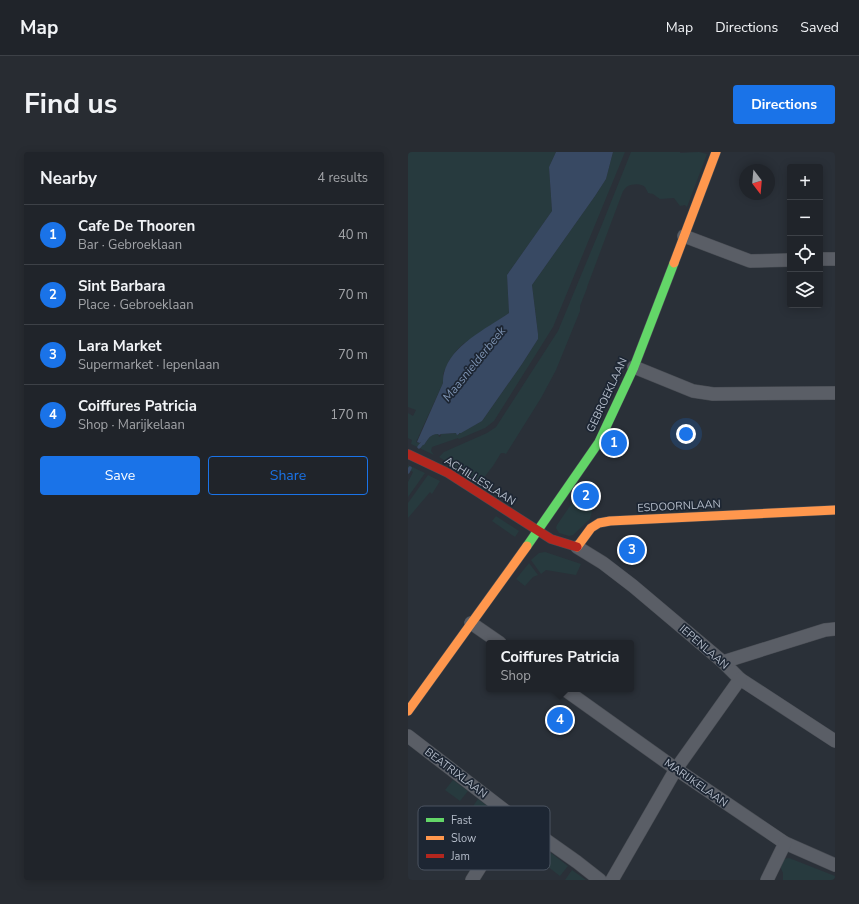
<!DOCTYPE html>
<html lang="en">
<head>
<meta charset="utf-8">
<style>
  :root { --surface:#20242a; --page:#282c32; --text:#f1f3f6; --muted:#a2a4a8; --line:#3d4147; --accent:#1a73e8 }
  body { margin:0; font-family:"Nunito Sans",sans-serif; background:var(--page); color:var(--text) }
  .controls { position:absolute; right:12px; top:12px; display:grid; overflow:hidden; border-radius:4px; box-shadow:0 2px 10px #0003 }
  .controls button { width:36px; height:36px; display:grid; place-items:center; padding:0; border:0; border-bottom:1px solid var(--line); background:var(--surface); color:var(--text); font:20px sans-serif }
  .compass { position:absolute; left:331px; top:12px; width:36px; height:36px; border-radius:50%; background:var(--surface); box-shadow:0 2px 10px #0003; rotate:164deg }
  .you { position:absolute; left:278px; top:282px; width:14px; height:14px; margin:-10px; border:3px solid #fff; border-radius:50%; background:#1a73e8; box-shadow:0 0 0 6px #1a73e833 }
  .badge { display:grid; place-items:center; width:26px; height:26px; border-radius:50%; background:var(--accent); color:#fff; font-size:13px; font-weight:700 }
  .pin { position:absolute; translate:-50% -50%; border:2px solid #fff; box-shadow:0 1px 4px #0006 }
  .popup { position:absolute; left:78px; top:488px; width:148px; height:52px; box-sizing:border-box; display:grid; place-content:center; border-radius:4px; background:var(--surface); filter:drop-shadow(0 1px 3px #0005); font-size:13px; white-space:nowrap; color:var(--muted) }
  .popup b { font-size:15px; color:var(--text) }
  .popup::after { content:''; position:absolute; left:50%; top:100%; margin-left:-8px; border:8px solid transparent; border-top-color:var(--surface) }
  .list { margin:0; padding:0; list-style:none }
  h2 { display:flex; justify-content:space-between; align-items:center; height:52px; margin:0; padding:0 16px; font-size:17px }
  h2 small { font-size:13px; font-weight:400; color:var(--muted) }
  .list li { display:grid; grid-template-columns:26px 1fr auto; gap:12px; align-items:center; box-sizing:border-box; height:60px; padding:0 16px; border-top:1px solid var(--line) }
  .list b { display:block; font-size:15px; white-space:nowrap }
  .list p { margin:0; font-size:13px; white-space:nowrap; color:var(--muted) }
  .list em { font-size:13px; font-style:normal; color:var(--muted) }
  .actions { display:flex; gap:8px; padding:12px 16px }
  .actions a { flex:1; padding:9px 0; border:1px solid var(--accent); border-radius:4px; text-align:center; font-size:14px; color:var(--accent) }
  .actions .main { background:var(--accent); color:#fff }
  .icon { flex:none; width:22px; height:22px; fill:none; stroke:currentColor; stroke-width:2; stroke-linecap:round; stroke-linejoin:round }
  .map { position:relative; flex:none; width:427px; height:728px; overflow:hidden; border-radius:4px }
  header { display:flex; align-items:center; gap:24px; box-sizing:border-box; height:56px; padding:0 20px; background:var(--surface); border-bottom:1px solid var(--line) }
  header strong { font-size:19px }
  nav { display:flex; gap:22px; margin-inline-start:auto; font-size:14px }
  .intro { display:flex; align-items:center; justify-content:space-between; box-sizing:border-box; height:96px; padding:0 24px }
  h1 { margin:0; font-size:28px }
  .button { padding:10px 18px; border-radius:4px; background:var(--accent); color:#fff; font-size:14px; font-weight:700 }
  main { display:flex; gap:24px; padding:0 24px }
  aside { flex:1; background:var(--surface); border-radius:4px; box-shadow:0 2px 10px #0003 }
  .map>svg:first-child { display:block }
  .green { fill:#273a3e }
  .water { fill:#384963 }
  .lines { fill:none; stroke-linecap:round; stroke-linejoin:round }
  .stream { stroke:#384963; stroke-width:3.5 }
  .street-casing { stroke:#484c53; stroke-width:14 }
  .fast-casing { stroke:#484c53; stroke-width:10 }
  .slow-casing { stroke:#484c53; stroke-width:10 }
  .jam-casing { stroke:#484c53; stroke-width:10 }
  .street { stroke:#5a5e66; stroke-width:13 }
  .fast { stroke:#63d668; stroke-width:9 }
  .slow { stroke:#ff974d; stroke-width:9 }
  .jam { stroke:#b3261e; stroke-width:9 }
  .labels { text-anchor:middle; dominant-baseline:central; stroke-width:3.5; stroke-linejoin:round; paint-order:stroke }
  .street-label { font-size:11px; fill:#b4bcc9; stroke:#1d2633 }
  .water-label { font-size:12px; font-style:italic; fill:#7c92b1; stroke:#1d2633 }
  .key { fill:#1d2633; stroke:#4a5360; stroke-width:1 }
  .key-label { font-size:11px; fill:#b4bcc9 }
</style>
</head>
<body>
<header>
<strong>Map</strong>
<nav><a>Map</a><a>Directions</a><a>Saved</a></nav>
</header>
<div class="intro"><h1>Find us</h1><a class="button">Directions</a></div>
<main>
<aside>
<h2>Nearby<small>4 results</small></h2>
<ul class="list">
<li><span class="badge">1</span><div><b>Cafe De Thooren</b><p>Bar · Gebroeklaan</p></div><em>40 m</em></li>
<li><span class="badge">2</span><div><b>Sint Barbara</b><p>Place · Gebroeklaan</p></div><em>70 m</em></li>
<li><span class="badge">3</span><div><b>Lara Market</b><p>Supermarket · Iepenlaan</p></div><em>70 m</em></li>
<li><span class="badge">4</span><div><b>Coiffures Patricia</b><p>Shop · Marijkelaan</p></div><em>170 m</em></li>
</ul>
<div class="actions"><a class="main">Save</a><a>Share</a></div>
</aside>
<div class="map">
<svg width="427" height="728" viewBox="0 0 427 728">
  <rect width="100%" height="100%" fill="#2a3038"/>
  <!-- green -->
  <g class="green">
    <path d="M 0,0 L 148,0 L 141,15 L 144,59 L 99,123 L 101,161 L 55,192 L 48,199 L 41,209 L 35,222 L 35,231 L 8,290 L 16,293 C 20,287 22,282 30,282 L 31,285 L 33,284 L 33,282 L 49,281 L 49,283 L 51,283 L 51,281 L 74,269 L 114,212 L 130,187 L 130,182 L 124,133 L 187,44 L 198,27 L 205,0 L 217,0 L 145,175 L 86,269 L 77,276 L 51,287 L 50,286 L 24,295 L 23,299 L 26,303 L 3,292 L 4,288 L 0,286 L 0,261 L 5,264 L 8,258 L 0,255 Z"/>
    <path d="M 223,0 L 272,0 L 272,1 L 291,0 L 299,2 L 279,55 L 277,53 L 272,54 L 266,46 L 252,47 L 245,42 L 240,41 C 240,40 237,35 237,35 C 233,31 224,32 220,34 C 218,35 216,38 215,39 L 179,135 L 179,136 L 172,154 L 172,159 L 148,218 L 133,246 L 98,302 L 96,301 L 93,301 L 85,314 L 74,328 L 73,331 L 31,305 L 36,300 L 79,281 L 88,275 L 150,179 L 193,75 Z"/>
    <polygon points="0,313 17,321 0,345 0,330 5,320 0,317"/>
    <polygon points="20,323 32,329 24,342 22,340 0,366 0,351"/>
    <polygon points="179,329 185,330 184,359 182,367 165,383 161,384 151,381 148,376 149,373"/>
    <polygon points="88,364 111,379 107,385 84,369"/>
    <polygon points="137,400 173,412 168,423 138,418 133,422 123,408 131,401"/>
    <polygon points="121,411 130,423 125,425 117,434 108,427"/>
    <polygon points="45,628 60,639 52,649 37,638"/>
    <polygon points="70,647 89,661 82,671 63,657"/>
    <polygon points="117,682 132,694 125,704 109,691"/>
    <polygon points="143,701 160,714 152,724 135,711"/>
    <polygon points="381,706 427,724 427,728 375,728 375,721 371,712 375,707"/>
    <polygon points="164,718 178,728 157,728"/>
  </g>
  <!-- water -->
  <path class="water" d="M 148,0 L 205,0 L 198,27 L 187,44 L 124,133 L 130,182 L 130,187 L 114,212 L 74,269 L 53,281 L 51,281 L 51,282 L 49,283 L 48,281 L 33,282 L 31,283 L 30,282 C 22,282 20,287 16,293 L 13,292 L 13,290 L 12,291 L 9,290 L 35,231 C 35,228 35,224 36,221 C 43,193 78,177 101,161 L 99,123 L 144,59 L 141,15 Z"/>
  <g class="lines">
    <!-- stream -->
    <g class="stream">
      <polyline points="11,295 16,289"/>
      <polyline points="0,320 2,316"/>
    </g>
    <!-- street casing -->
    <g class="street-casing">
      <g id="street">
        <polyline points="276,84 342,109 382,108"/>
        <polyline points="412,107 427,107"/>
        <polyline points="226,215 285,239 305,242 427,241"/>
        <polyline points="169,395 195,411 225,434 315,510 332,527 427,589"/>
        <polyline points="63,471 92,491"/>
        <polyline points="315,510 417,478 427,477"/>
        <polyline points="156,537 268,617 377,691 427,713"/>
        <polyline points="0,584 104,664 169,710 192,728"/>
        <polyline points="64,728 104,664"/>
        <polyline points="204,728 268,617 332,527"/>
        <polyline points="359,728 377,691"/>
      </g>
    </g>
    <!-- fast casing -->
    <g class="fast-casing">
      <polyline id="fast" points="119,394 191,290 226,215 266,111"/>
    </g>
    <!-- slow casing -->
    <g class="slow-casing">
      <g id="slow">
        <polyline points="266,111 308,0"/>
        <polyline points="169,395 183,376 191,371 202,369 427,358"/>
        <polyline points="0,559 119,394"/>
      </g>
    </g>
    <!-- jam casing -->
    <g class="jam-casing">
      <polyline id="jam" points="0,302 40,321 143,387 169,395"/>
    </g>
    <!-- street -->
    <use href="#street" class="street"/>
    <!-- fast -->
    <use href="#fast" class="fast"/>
    <!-- slow -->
    <use href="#slow" class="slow"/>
    <!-- jam -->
    <use href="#jam" class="jam"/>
  </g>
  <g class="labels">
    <!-- street labels -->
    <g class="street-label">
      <text transform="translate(199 243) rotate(-65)">GEBROEKLAAN</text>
      <text transform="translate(72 329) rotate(32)">ACHILLESLAAN</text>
      <text transform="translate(271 354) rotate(-3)">ESDOORNLAAN</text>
      <text transform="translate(296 495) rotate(41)">IEPENLAAN</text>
      <text transform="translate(48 621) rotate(37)">BEATRIXLAAN</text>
      <text transform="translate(288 631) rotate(35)">MARIJKELAAN</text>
    </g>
    <!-- water labels -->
    <g class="water-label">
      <text transform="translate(66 212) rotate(-51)">Maasnielderbeek</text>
    </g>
  </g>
  <!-- legend -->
  <rect x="10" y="654" width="132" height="64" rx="6" class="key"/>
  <rect x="18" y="666" width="18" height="4" fill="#63d668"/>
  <rect x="18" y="684" width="18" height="4" fill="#ff974d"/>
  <rect x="18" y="702" width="18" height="4" fill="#b3261e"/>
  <g class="key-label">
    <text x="43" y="672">Fast</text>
    <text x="43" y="690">Slow</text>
    <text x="43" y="708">Jam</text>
  </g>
</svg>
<div class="controls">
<button>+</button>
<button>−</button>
<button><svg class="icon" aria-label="locate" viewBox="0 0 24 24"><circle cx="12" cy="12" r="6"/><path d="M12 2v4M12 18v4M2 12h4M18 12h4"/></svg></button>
<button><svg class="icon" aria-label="layers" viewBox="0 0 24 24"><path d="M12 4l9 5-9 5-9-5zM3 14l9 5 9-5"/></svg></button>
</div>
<svg class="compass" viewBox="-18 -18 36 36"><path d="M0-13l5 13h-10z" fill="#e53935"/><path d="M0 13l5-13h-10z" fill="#a2a4a8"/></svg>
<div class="you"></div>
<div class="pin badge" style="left:206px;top:291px">1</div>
<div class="pin badge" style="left:178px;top:344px">2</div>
<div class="pin badge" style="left:224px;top:398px">3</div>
<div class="pin badge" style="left:152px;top:568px">4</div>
<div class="popup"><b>Coiffures Patricia</b>Shop</div>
</div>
</main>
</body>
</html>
